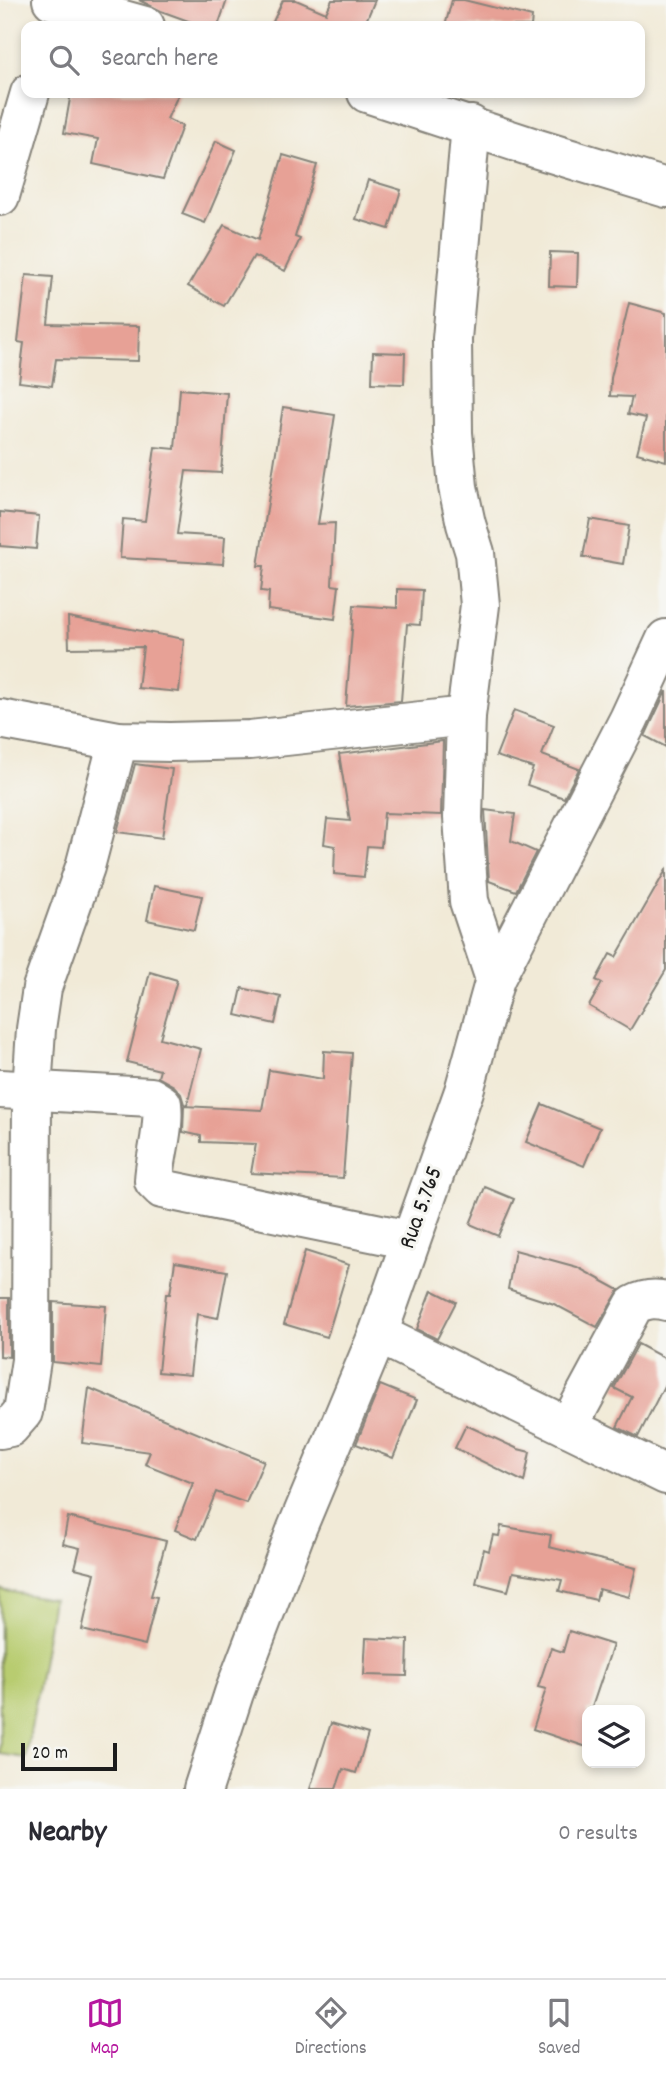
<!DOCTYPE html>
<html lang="en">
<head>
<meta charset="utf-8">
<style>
  :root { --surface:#fff; --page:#f7f7f7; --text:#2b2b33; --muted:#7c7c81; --line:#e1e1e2; --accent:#b5179e }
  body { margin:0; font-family:Dekko,sans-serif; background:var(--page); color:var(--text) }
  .controls { position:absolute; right:21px; bottom:21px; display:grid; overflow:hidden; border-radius:14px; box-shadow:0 4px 10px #0003 }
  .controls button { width:63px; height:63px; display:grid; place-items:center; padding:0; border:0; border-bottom:2px solid var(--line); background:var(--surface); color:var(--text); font:35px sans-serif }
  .scale { position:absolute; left:21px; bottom:18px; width:96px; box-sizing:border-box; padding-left:7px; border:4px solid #1c1c1c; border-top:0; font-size:19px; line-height:24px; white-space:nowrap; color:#1c1c1c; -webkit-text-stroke:5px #f6f6f2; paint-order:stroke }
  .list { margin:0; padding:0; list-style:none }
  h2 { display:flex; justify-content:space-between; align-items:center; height:91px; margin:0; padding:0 28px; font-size:30px }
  h2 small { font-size:23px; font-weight:400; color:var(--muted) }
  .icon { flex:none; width:38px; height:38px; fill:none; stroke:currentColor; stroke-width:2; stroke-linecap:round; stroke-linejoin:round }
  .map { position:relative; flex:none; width:666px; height:1789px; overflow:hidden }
  .search { position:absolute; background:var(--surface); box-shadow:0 4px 10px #0003; left:21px; right:21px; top:21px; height:77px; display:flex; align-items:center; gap:18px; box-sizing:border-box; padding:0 24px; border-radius:14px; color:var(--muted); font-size:26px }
  .sheet { height:189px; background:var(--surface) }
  nav { display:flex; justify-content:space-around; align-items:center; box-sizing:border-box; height:98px; border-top:2px solid var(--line); background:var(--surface); font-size:19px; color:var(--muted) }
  nav a { display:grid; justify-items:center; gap:4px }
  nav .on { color:var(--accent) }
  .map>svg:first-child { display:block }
  .green { fill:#b8cc70; stroke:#6a7446; stroke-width:2 }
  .building { fill:#e7a196 }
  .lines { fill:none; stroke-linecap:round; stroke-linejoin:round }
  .minor-casing { stroke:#86837a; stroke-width:42 }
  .minor { stroke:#fff; stroke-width:38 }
  .labels { text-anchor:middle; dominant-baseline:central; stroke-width:6; stroke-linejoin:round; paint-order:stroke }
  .street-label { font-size:24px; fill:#1c1c1c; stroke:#f6f6f2 }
</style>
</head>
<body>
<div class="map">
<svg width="666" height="1789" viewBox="0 0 666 1789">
  <rect width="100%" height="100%" fill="#f6f6f2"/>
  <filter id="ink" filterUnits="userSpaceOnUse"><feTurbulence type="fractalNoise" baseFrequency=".0143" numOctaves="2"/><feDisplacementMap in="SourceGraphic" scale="14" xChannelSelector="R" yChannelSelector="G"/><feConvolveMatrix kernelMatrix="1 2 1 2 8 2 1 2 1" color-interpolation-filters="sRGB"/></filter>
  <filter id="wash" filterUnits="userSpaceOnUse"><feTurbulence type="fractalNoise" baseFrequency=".00686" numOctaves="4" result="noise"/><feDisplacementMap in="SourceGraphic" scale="28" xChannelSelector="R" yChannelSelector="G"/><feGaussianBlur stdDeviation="1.57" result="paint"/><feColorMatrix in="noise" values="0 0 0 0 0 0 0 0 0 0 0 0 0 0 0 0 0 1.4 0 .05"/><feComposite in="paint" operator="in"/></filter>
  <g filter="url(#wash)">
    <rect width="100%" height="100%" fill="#f1ead7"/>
    <!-- green -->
    <polygon class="green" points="0,1590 53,1599 26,1758 0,1754"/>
    <g id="blocks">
      <!-- building -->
      <g class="building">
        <polygon points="139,0 227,0 218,26 202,26 161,11"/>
        <polygon points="283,0 296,0 326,13 332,0 375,0 364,26 271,26"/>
        <polygon points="452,0 464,0 532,17 531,26 445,26"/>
        <polygon points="71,93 179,93 167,119 182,126 163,179 93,164 98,139 64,133"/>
        <polygon points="216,141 236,150 205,223 182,214"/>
        <polygon points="283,155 317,165 295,237 300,239 285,271 254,256 224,306 188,286 224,225 258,240"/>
        <polygon points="368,180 401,190 389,229 356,219"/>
        <polygon points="550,252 578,253 577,287 549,286"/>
        <polygon points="26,275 53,277 48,324 139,326 138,361 56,359 52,386 19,382 24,343 18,342"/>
        <polygon points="629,303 666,313 666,461 637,453 646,418 628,414 632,397 610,396 611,378"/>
        <polygon points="373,352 405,353 404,384 372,383"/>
        <polygon points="180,389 227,393 221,473 186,471 177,534 225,537 223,564 120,558 123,519 145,521 155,447 175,449"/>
        <polygon points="283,407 335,415 318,524 335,523 332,585 339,586 335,619 268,610 269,592 261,591 264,566 258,566"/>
        <polygon points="0,512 39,516 36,549 0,546"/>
        <polygon points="590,519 629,526 623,564 583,557"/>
        <polygon points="397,589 422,590 420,625 407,624 401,701 346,706 354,605 397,608"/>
        <polygon points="68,617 184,639 179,692 138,688 143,647 69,648"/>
        <polygon points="666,691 666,747 645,736"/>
        <polygon points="514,710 554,725 542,755 579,769 564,798 527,785 533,768 496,756"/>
        <polygon points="443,741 441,815 384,813 381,847 367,846 364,877 334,874 335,846 324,844 327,819 350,821 339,754"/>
        <polygon points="135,764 172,769 162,838 117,832"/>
        <polygon points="485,810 515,814 511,841 536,852 516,891 489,881"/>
        <polygon points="666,870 666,970 630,1030 589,1006 602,983 596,980 610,954 616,957"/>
        <polygon points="154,886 202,896 194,930 147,920"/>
        <polygon points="150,972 177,980 160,1038 201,1049 187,1105 184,1104 181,1094 174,1086 158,1077 160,1070 127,1062"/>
        <polygon points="242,988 281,997 275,1024 236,1015"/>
        <polygon points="324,1051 352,1053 343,1178 251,1173 256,1144 201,1142 201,1136 183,1132 184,1106 262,1110 269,1070 323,1079"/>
        <polygon points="542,1104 600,1128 584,1166 526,1142"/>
        <polygon points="485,1187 514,1199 498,1236 470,1224"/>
        <polygon points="515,1250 577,1267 619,1290 597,1327 554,1304 508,1289"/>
        <polygon points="305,1251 349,1265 327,1337 284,1324"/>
        <polygon points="175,1262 227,1271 218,1318 197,1314 190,1375 158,1372 166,1294 170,1294"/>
        <polygon points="432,1290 456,1302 437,1339 417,1329"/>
        <polygon points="0,1298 9,1298 9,1357 0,1356"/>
        <polygon points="53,1302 106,1306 101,1367 53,1362"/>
        <polygon points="638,1344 666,1359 666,1382 638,1437 617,1427 632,1397 614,1388"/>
        <polygon points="380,1385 417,1400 393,1458 356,1444"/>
        <polygon points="89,1388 264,1461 246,1503 216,1492 197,1539 175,1530 193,1483 145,1464 150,1452 82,1443"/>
        <polygon points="466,1425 518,1449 530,1452 524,1482 455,1448"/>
        <polygon points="68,1517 166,1541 151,1596 157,1597 145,1645 82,1630 95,1573 75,1568 80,1548 63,1544"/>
        <polygon points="501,1526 551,1535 549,1547 636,1568 629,1597 599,1589 596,1600 559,1591 562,1580 513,1572 508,1591 476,1583 484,1549 489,1551 493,1535 499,1536"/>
        <polygon points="569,1631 613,1645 591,1710 587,1710 587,1747 533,1729 546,1689 538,1687 551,1648 563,1652"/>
        <polygon points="366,1638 408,1640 407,1676 364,1675"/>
        <polygon points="331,1723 368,1734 356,1773 343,1769 336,1789 310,1789"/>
      </g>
    </g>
  </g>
  <g filter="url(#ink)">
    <use href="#blocks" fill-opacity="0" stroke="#86837a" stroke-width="2"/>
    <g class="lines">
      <!-- minor casing -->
      <g class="minor-casing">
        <g id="minor">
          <polyline points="52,0 145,26"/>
          <polyline points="367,93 538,149 666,188"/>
          <polyline points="471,125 452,339 453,433 458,487 466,524 475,553 480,605 466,716 463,818 469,901 495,979"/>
          <polyline points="0,196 30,93"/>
          <polyline points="0,719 118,741 170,742 250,740 466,716"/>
          <path d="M 0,1089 L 151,1097 L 162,1104 C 165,1130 155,1156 154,1181 L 162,1189 L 410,1240"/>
          <polyline points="378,1334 666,1475"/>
          <path d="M 568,1427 L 634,1305 C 645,1299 654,1298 666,1301"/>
          <polyline points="0,1429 10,1427 23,1412 31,1360 32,1091 36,1029 42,988 85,867 118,741"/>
          <polyline points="203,1789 234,1693 297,1528 378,1334 464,1091 495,979 629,719 666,639"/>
        </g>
      </g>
      <!-- minor -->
      <use href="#minor" class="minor"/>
    </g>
  </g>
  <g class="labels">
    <!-- street labels -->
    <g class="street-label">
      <text transform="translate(422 1208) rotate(-70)">Rua 5.765</text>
    </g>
  </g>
</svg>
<div class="controls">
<button><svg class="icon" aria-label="layers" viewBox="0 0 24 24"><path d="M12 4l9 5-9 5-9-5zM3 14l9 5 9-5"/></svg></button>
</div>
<div class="scale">20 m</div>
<div class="search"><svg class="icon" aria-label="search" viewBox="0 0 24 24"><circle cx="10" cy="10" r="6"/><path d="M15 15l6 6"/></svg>Search here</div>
</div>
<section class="sheet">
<h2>Nearby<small>0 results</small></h2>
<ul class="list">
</ul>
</section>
<nav>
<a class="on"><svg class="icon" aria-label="map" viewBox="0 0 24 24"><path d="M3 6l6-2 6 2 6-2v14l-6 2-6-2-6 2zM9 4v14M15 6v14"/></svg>Map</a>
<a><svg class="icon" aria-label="directions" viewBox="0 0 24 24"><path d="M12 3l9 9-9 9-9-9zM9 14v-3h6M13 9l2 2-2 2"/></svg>Directions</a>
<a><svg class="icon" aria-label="saved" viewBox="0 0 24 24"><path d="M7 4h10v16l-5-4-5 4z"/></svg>Saved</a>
</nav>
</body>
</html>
